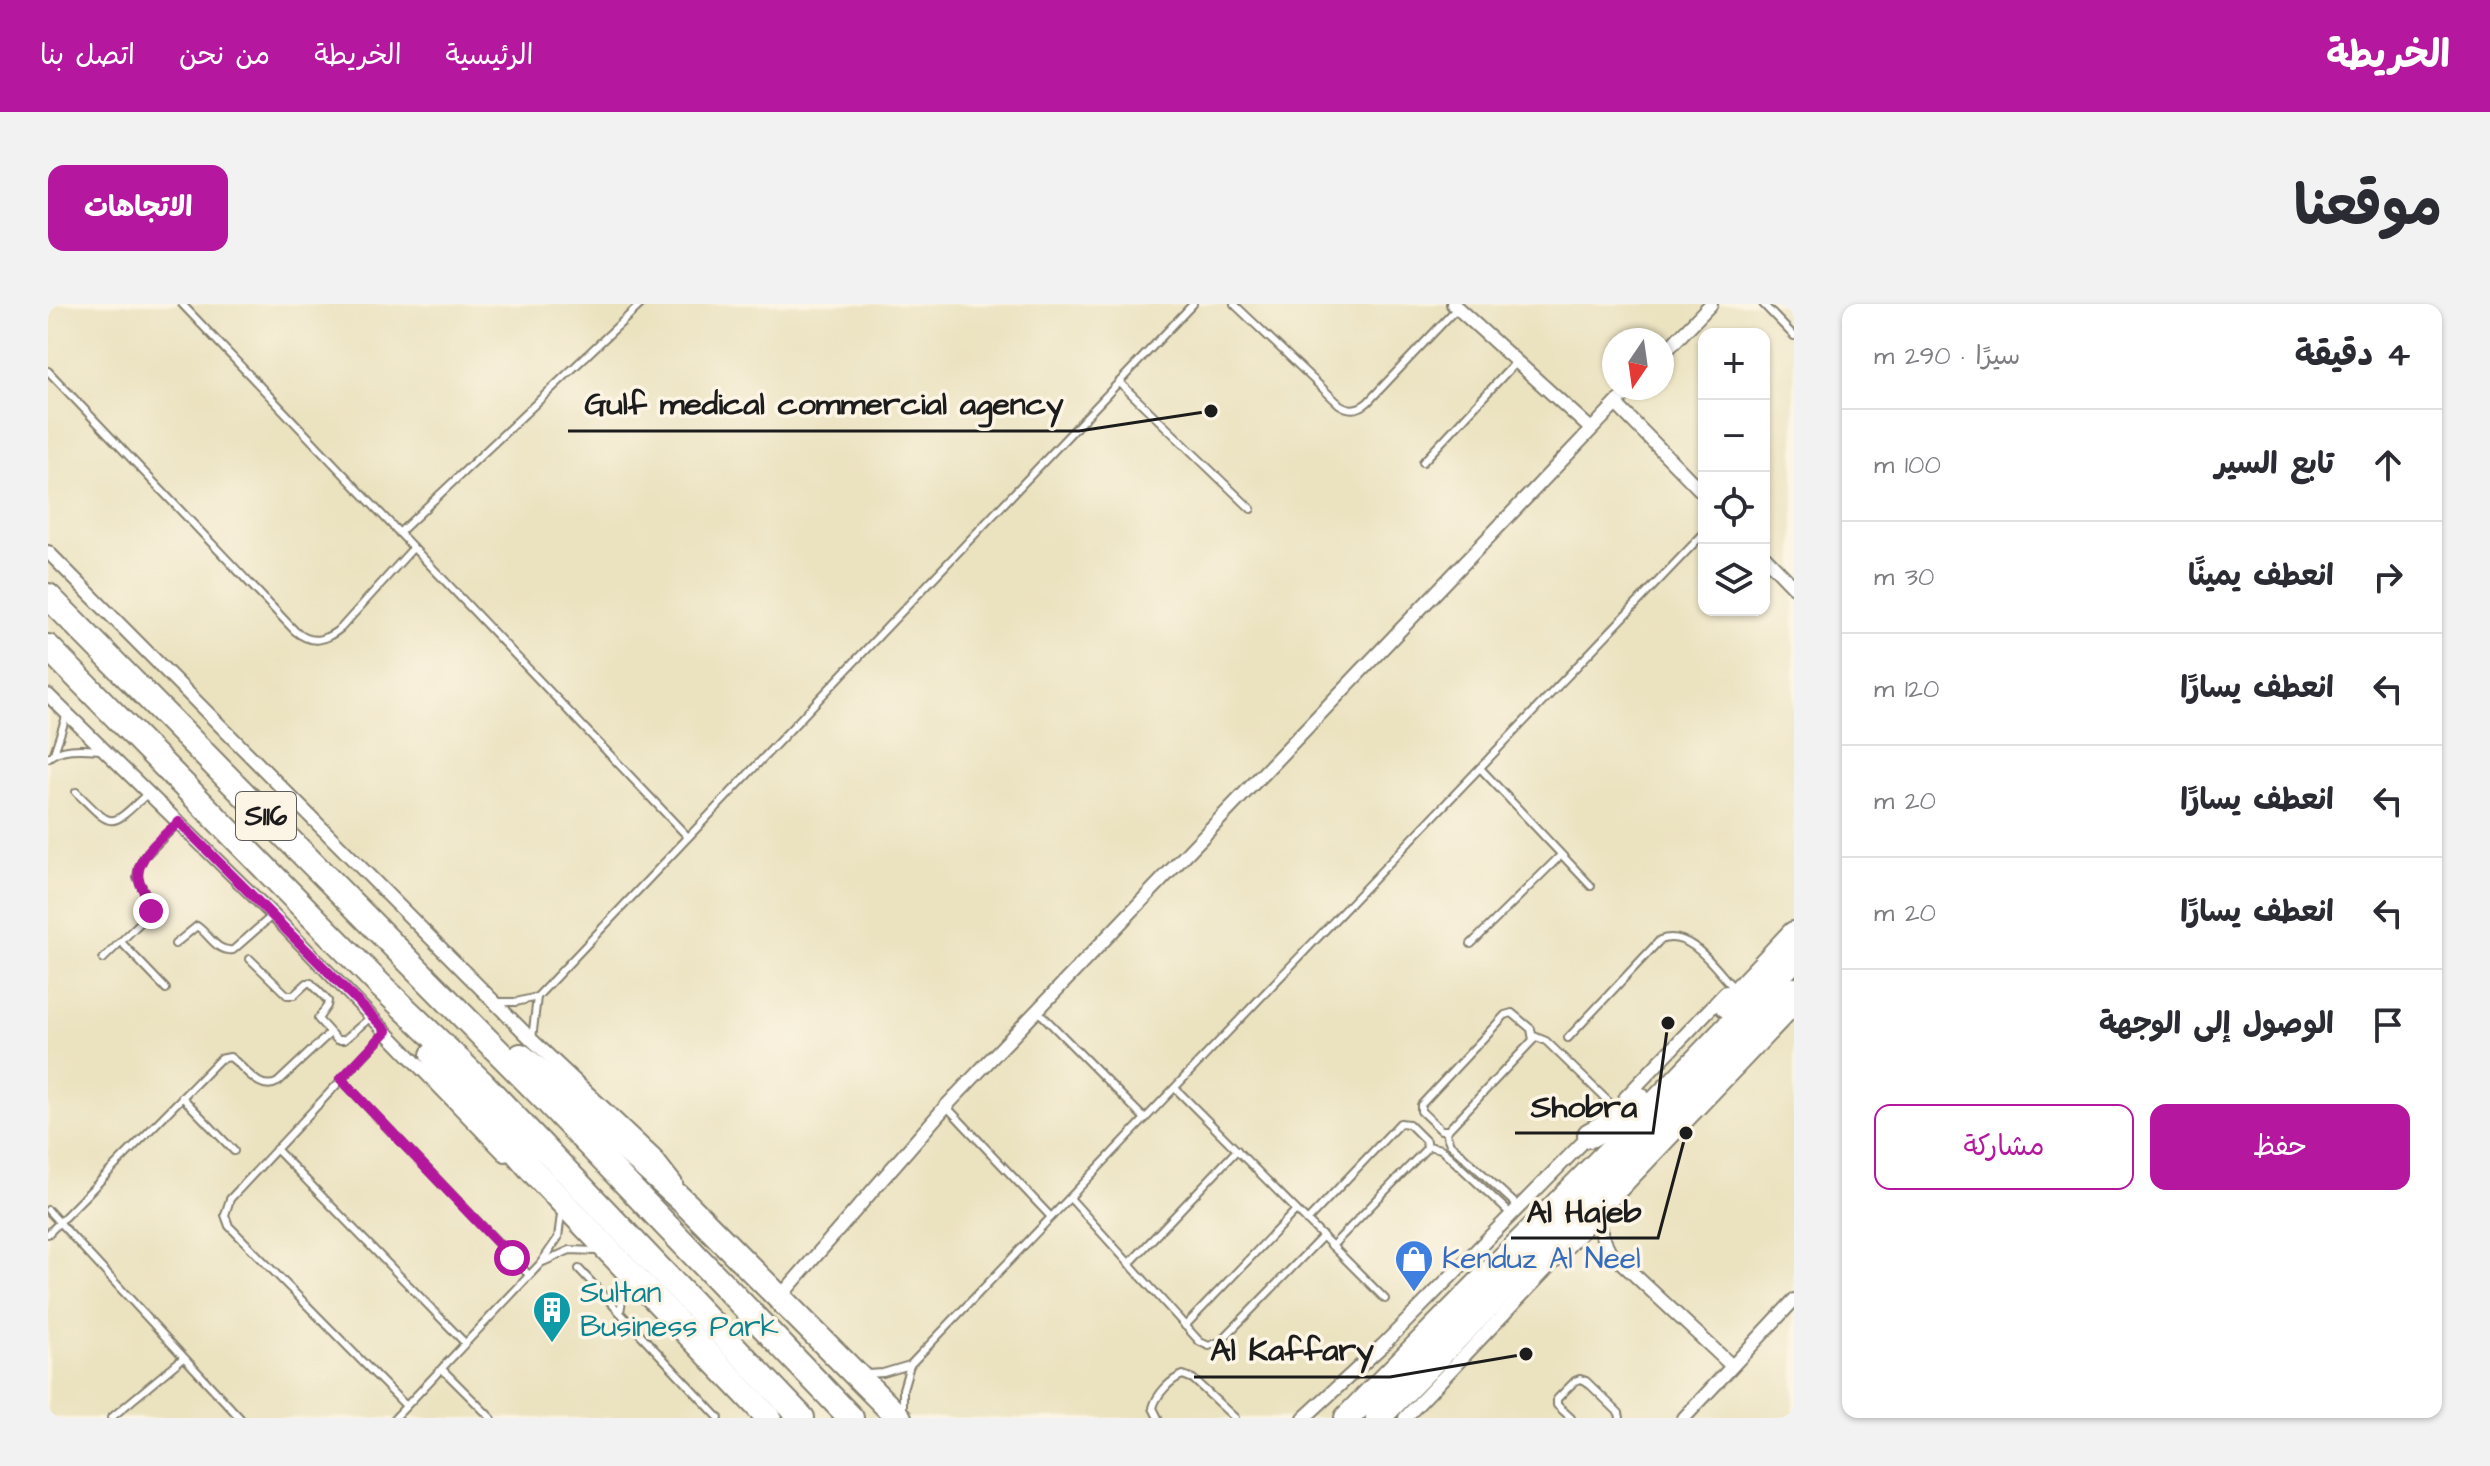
<!DOCTYPE html>
<html lang="ar">
<head>
<meta charset="utf-8">
<style>
  :root { --surface:#fff; --page:#f2f2f3; --text:#2b2b33; --muted:#7c7c81; --line:#e1e1e2; --accent:#b5179e }
  body { margin:0; font-family:"Architects Daughter","Playpen Sans Arabic",sans-serif; background:var(--page); color:var(--text); direction:rtl }
  .controls { position:absolute; right:24px; top:24px; display:grid; overflow:hidden; border-radius:16px; box-shadow:0 2px 6px #0004 }
  .controls button { width:72px; height:72px; display:grid; place-items:center; padding:0; border:0; border-bottom:2px solid var(--line); background:var(--surface); color:var(--text); font:40px sans-serif }
  .compass { position:absolute; left:1554px; top:24px; width:72px; height:72px; border-radius:50%; background:var(--surface); box-shadow:0 2px 6px #0004; rotate:193deg }
  .stop { position:absolute; width:24px; height:24px; margin:-18px; border:6px solid #b5179e; border-radius:50%; background:#fff }
  .stop.end { background:#b5179e; border-color:#fff; box-shadow:0 2px 8px #0008 }
  .list { margin:0; padding:0; list-style:none }
  h2 { display:flex; justify-content:space-between; align-items:center; height:104px; margin:0; padding:0 32px; font-size:34px }
  h2 small { font-size:26px; font-weight:400; color:var(--muted) }
  .list li { display:grid; grid-template-columns:52px 1fr auto; gap:24px; align-items:center; box-sizing:border-box; height:112px; padding:0 32px; border-top:2px solid var(--line) }
  .list b { display:block; font-size:30px; white-space:nowrap }
  .list em { font-size:26px; font-style:normal; color:var(--muted) }
  .actions { display:flex; gap:16px; padding:24px 32px }
  .actions a { flex:1; padding:18px 0; border:2px solid var(--accent); border-radius:16px; text-align:center; font-size:28px; color:var(--accent) }
  .actions .main { background:var(--accent); color:#fff }
  .icon { flex:none; width:44px; height:44px; fill:none; stroke:currentColor; stroke-width:2; stroke-linecap:round; stroke-linejoin:round }
  .map { position:relative; flex:none; width:1746px; height:1114px; overflow:hidden; direction:ltr; border-radius:16px }
  header { display:flex; align-items:center; gap:48px; box-sizing:border-box; height:112px; padding:0 40px; background:var(--accent); color:#fff }
  header strong { font-size:38px }
  nav { display:flex; gap:44px; margin-inline-start:auto; font-size:28px }
  .intro { display:flex; align-items:center; justify-content:space-between; box-sizing:border-box; height:192px; padding:0 48px }
  h1 { margin:0; font-size:56px }
  .button { padding:20px 36px; border-radius:16px; background:var(--accent); color:#fff; font-size:28px; font-weight:700 }
  main { display:flex; gap:48px; padding:0 48px }
  aside { flex:1; background:var(--surface); border-radius:16px; box-shadow:0 2px 6px #0004 }
  .map>svg:first-child { display:block }
  .lines { fill:none; stroke-linecap:round; stroke-linejoin:round }
  .lane-casing { stroke:#847f6e; stroke-width:10 }
  .street-casing { stroke:#847f6e; stroke-width:16 }
  .highway-casing { stroke:#847f6e; stroke-width:28 }
  .lane { stroke:#fff; stroke-width:6 }
  .street { stroke:#fff; stroke-width:12 }
  .highway { stroke:#fff; stroke-width:24 }
  .route { stroke:#b5179e; stroke-width:10 }
  .labels { text-anchor:middle; dominant-baseline:central; stroke-width:7; stroke-linejoin:round; paint-order:stroke }
  .shield { fill:#fcf5e5; stroke:#5f5d58; stroke-width:2 }
  .shield-label { font-size:28px; font-weight:bold; fill:#1c1c1c }
  .shop-label { font-size:30px; fill:#366cbe; stroke:#fcf5e5; text-anchor:start }
  .culture-label { font-size:30px; fill:#0d838f; stroke:#fcf5e5; text-anchor:start }
  .leader { fill:none; stroke:#1c1c1c; stroke-width:3 }
  .callout-dot { fill:#1c1c1c; stroke:#fcf5e5; stroke-width:3 }
  .callout-label { font-size:32px; text-anchor:middle; font-weight:bold; fill:#1c1c1c; stroke:#fcf5e5; stroke-width:7; stroke-linejoin:round; paint-order:stroke }
</style>
</head>
<body>
<header>
<strong>الخريطة</strong>
<nav><a>الرئيسية</a><a>الخريطة</a><a>من نحن</a><a>اتصل بنا</a></nav>
</header>
<div class="intro"><h1>موقعنا</h1><a class="button">الاتجاهات</a></div>
<main>
<aside>
<h2>4 دقيقة<small>سيرًا · 290 m</small></h2>
<ul class="list">
<li><svg class="icon" aria-label="ahead" viewBox="0 0 24 24"><path d="M12 20V5M6 11l6-6 6 6"/></svg><div><b>تابع السير</b></div><em>100 m</em></li>
<li><svg class="icon" aria-label="right" viewBox="0 0 24 24"><path d="M7 20v-9h11M14 6l5 5-5 5"/></svg><div><b>انعطف يمينًا</b></div><em>30 m</em></li>
<li><svg class="icon" aria-label="left" viewBox="0 0 24 24"><path d="M17 20v-9H6M10 6l-5 5 5 5"/></svg><div><b>انعطف يسارًا</b></div><em>120 m</em></li>
<li><svg class="icon" aria-label="left" viewBox="0 0 24 24"><path d="M17 20v-9H6M10 6l-5 5 5 5"/></svg><div><b>انعطف يسارًا</b></div><em>20 m</em></li>
<li><svg class="icon" aria-label="left" viewBox="0 0 24 24"><path d="M17 20v-9H6M10 6l-5 5 5 5"/></svg><div><b>انعطف يسارًا</b></div><em>20 m</em></li>
<li><svg class="icon" aria-label="arrive" viewBox="0 0 24 24"><path d="M6 21V4h12l-3 4 3 4H6"/></svg><div><b>الوصول إلى الوجهة</b></div></li>
</ul>
<div class="actions"><a class="main">حفظ</a><a>مشاركة</a></div>
</aside>
<div class="map">
<svg width="1746" height="1114" viewBox="0 0 1746 1114">
  <rect width="100%" height="100%" fill="#fcf5e5"/>
  <filter id="ink" filterUnits="userSpaceOnUse"><feTurbulence type="fractalNoise" baseFrequency=".0125" numOctaves="2"/><feDisplacementMap in="SourceGraphic" scale="16" xChannelSelector="R" yChannelSelector="G"/><feConvolveMatrix kernelMatrix="1 2 1 2 8 2 1 2 1" color-interpolation-filters="sRGB"/></filter>
  <filter id="wash" filterUnits="userSpaceOnUse"><feTurbulence type="fractalNoise" baseFrequency=".006" numOctaves="4" result="noise"/><feDisplacementMap in="SourceGraphic" scale="32" xChannelSelector="R" yChannelSelector="G"/><feGaussianBlur stdDeviation="1.8" result="paint"/><feColorMatrix in="noise" values="0 0 0 0 0 0 0 0 0 0 0 0 0 0 0 0 0 1.4 0 .05"/><feComposite in="paint" operator="in"/></filter>
  <g filter="url(#wash)">
    <rect width="100%" height="100%" fill="#ebe2c0"/>
  </g>
  <g filter="url(#ink)">
    <g class="lines">
      <!-- lane casing -->
      <g class="lane-casing">
        <g id="lane">
          <polyline points="134,0 640,533"/>
          <path d="M 1186,0 L 1291,100 C 1301,107 1311,106 1320,98 L 1409,4"/>
          <polyline points="1715,0 1746,32"/>
          <path d="M 0,67 L 247,327 C 264,341 277,337 293,324 L 365,244"/>
          <polyline points="1071,78 1203,205"/>
          <polyline points="1375,158 1468,58"/>
          <polyline points="351,229 593,0"/>
          <polyline points="6,449 19,410"/>
          <path d="M 0,454 C 14,442 37,445 55,446"/>
          <polyline points="1432,464 1543,582"/>
          <path d="M 28,488 C 66,525 60,526 100,489"/>
          <polyline points="73,638 118,685"/>
          <path d="M 127,640 L 149,622 C 162,631 168,648 185,646 L 225,611"/>
          <polyline points="1423,640 1513,551"/>
          <polyline points="55,655 101,610 103,601 89,573 91,563 96,553 131,518"/>
          <polyline points="202,655 239,691 246,691 259,679 263,679 280,697 279,702 270,715 289,736 296,736 324,712"/>
          <polyline points="450,698 468,698 489,693"/>
          <polyline points="990,707 1097,815"/>
          <polygon points="1464,709 1483,725 1485,736 1400,826 1393,826 1373,807 1373,801 1457,711"/>
          <polyline points="339,727 182,895 177,911 181,922 358,1102"/>
          <polyline points="1486,732 1498,737 1562,799 1565,807"/>
          <path d="M 1520,734 L 1612,636 C 1642,625 1665,662 1684,682"/>
          <polyline points="484,735 489,693 1145,0"/>
          <polyline points="293,775 481,971"/>
          <polyline points="1127,784 1337,995"/>
          <polyline points="134,793 186,847"/>
          <polyline points="898,802 1003,913"/>
          <polyline points="1397,827 1402,840 1472,904"/>
          <polyline points="1380,842 1393,845 1465,912"/>
          <polyline points="228,845 417,1039"/>
          <polyline points="1022,894 1152,1038 1161,1042 1173,1037 1275,932"/>
          <polyline points="0,906 192,1114"/>
          <polyline points="1259,917 1352,819 1361,820 1378,837 1379,844 1284,942"/>
          <path d="M 0,930 L 172,755 L 182,753 C 197,763 211,789 230,778 L 281,730"/>
          <polyline points="495,958 522,946 547,947"/>
          <polyline points="1081,960 1189,846"/>
          <polyline points="531,965 671,1114"/>
          <polyline points="572,1008 577,979"/>
          <polyline points="1137,1022 1248,906"/>
          <polyline points="394,1065 443,1114"/>
          <polyline points="819,1070 835,1069 862,1061"/>
          <polyline points="855,1106 855,1085 862,1061 1656,229"/>
          <polyline points="63,1114 135,1054"/>
          <polyline points="347,1114 492,960 510,934 513,910"/>
          <path d="M 1110,1114 L 1105,1104 C 1108,1091 1123,1075 1135,1071 L 1145,1075 L 1187,1114"/>
          <polyline points="1523,1114 1509,1101 1509,1095 1527,1077 1532,1075 1538,1077 1571,1109 1572,1114"/>
        </g>
      </g>
      <!-- street casing -->
      <g class="street-casing">
        <g id="street">
          <polyline points="1405,0 1543,125"/>
          <polyline points="1614,51 1663,0"/>
          <polyline points="1568,100 1656,190"/>
          <polyline points="0,248 484,736 607,852 628,879"/>
          <polyline points="1716,252 1746,283"/>
          <polyline points="0,391 225,611 457,851"/>
          <polyline points="1577,794 1678,688"/>
          <polyline points="1549,913 1554,932 1562,948 1684,1062"/>
          <polyline points="732,993 898,802 1583,84"/>
          <polyline points="1256,1114 1335,1041 1545,828"/>
          <polyline points="1357,1114 1746,705"/>
          <polyline points="1636,1114 1746,996"/>
        </g>
      </g>
      <!-- highway casing -->
      <g class="highway-casing">
        <g id="highway">
          <polyline points="0,292 499,797 803,1114"/>
          <polyline points="0,343 333,682 434,779 754,1114"/>
          <polyline points="1679,701 1746,630"/>
          <polyline points="385,751 485,867 721,1114"/>
          <polyline points="473,752 501,775 638,900 851,1114"/>
          <polyline points="1542,831 1571,815 1590,795"/>
          <polyline points="1299,1114 1561,848 1746,655"/>
          <polyline points="1330,1114 1746,686"/>
        </g>
      </g>
      <!-- lane -->
      <use href="#lane" class="lane"/>
      <!-- street -->
      <use href="#street" class="street"/>
      <!-- highway -->
      <use href="#highway" class="highway"/>
    </g>
  </g>
  <g class="lines" filter="url(#ink)">
    <!-- route -->
    <path class="route" d="M 103,607 C 102,596 94,587 91,576 C 85,555 116,531 131,518 L 339,727 L 293,775 L 464,954"/>
  </g>
  <!-- icons -->
  <defs>
    <g id="shop-pin" transform="scale(2)"><path d="M0 17L-7.5 6A9.5 9.5 0 1 1 7.5 6Z" fill="#3f7fe0" stroke="#fcf5e5"/><path d="M-5-2.5h2.3a2.7 3.5 0 0 1 5.4 0H5L5.5 6h-11ZM-1.5-2.5h3a1.5 2.3 0 0 0-3 0Z" fill="#fff"/></g>
    <g id="building-pin" transform="scale(2)"><path d="M0 17L-7.5 6A9.5 9.5 0 1 1 7.5 6Z" fill="#0f9aa8" stroke="#fcf5e5"/><path d="M-4-6H4V6H1V3H-1V6H-4ZM-2.5-4.3h1.7v1.8h-1.7ZM.8-4.3h1.7v1.8H.8ZM-2.5-1h1.7V.8h-1.7ZM.8-1h1.7V.8H.8Z" fill="#fff"/></g>
  </defs>
  <g fill-rule="evenodd">
    <use href="#shop-pin" x="1366" y="955"/>
    <use href="#building-pin" x="504" y="1006"/>
  </g>
  <g class="labels">
    <!-- shield labels -->
    <rect class="shield" x="188" y="488" width="60" height="48" rx="6"/>
    <g class="shield-label">
      <text x="218" y="512">S116</text>
    </g>
    <!-- shop labels -->
    <g class="shop-label">
      <text x="1394" y="955">Kenduz Al Neel</text>
    </g>
    <!-- culture labels -->
    <g class="culture-label">
      <text x="532" y="989">Sultan<tspan x="532" dy="34">Business Park</tspan></text>
    </g>
  </g>
  <!-- callouts -->
  <path class="leader" d="M1163 107L1031 127H520M1620 719L1605 829H1467M1638 829L1610 934H1463M1478 1050L1342 1073H1146"/>
  <g class="callout-dot">
    <circle cx="1163" cy="107" r="8"/>
    <circle cx="1620" cy="719" r="8"/>
    <circle cx="1638" cy="829" r="8"/>
    <circle cx="1478" cy="1050" r="8"/>
  </g>
  <g class="callout-label">
    <text x="776" y="110">Gulf medical commercial agency</text>
    <text x="1536" y="813">Shobra</text>
    <text x="1536" y="918">Al Hajeb</text>
    <text x="1244" y="1056">Al Kaffary</text>
  </g>
</svg>
<div class="controls">
<button>+</button>
<button>−</button>
<button><svg class="icon" aria-label="locate" viewBox="0 0 24 24"><circle cx="12" cy="12" r="6"/><path d="M12 2v4M12 18v4M2 12h4M18 12h4"/></svg></button>
<button><svg class="icon" aria-label="layers" viewBox="0 0 24 24"><path d="M12 4l9 5-9 5-9-5zM3 14l9 5 9-5"/></svg></button>
</div>
<svg class="compass" viewBox="-18 -18 36 36"><path d="M0-13l5 13h-10z" fill="#e53935"/><path d="M0 13l5-13h-10z" fill="#7c7c81"/></svg>
<div class="stop" style="left:464px;top:954px"></div>
<div class="stop end" style="left:103px;top:607px"></div>
</div>
</main>
</body>
</html>
